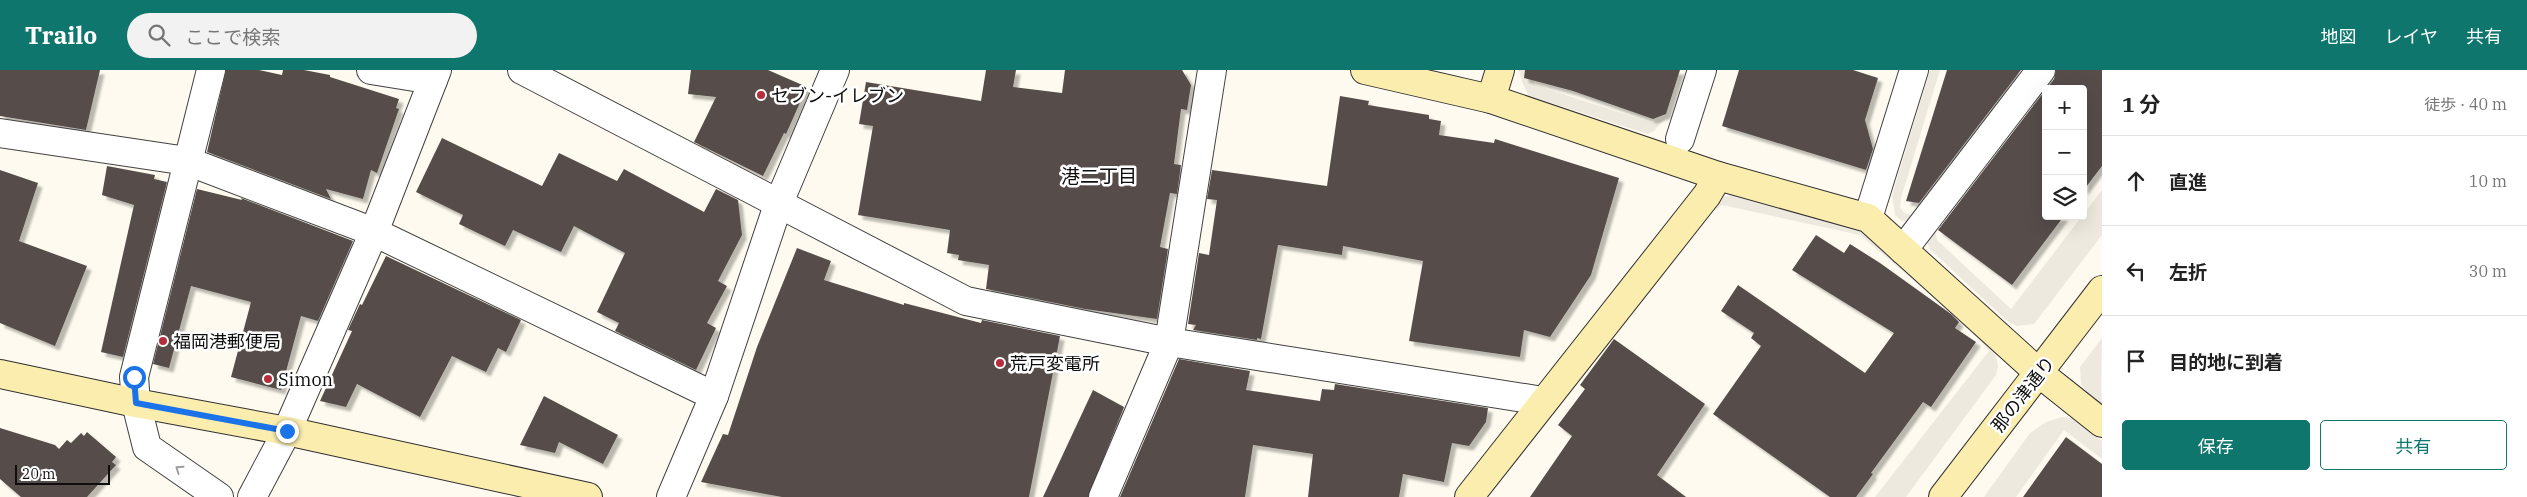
<!DOCTYPE html>
<html lang="ja">
<head>
<meta charset="utf-8">
<style>
  :root { --surface:#fff; --page:#f2f2f2; --text:#222; --muted:#767676; --line:#e0e0e0; --accent:#0f766e }
  body { margin:0; font-family:"IBM Plex Serif","Noto Sans JP",serif; background:var(--page); color:var(--text) }
  .controls { position:absolute; right:15px; top:15px; display:grid; overflow:hidden; border-radius:5px; box-shadow:0 5px 20px #0002 }
  .controls button { width:45px; height:45px; display:grid; place-items:center; padding:0; border:0; border-bottom:1px solid var(--line); background:var(--surface); color:var(--text); font:25px sans-serif }
  .scale { position:absolute; left:15px; bottom:12px; width:95px; box-sizing:border-box; padding-left:5px; border:2px solid #0e0e0e; border-top:0; font-size:14px; line-height:18px; white-space:nowrap; color:#0e0e0e; -webkit-text-stroke:4px #fff; paint-order:stroke }
  .stop { position:absolute; width:15px; height:15px; margin:-11px; border:4px solid #1a73e8; border-radius:50%; background:#fff }
  .stop.end { background:#1a73e8; border-color:#fff; box-shadow:0 1px 5px #0008 }
  .list { margin:0; padding:0; list-style:none }
  h2 { display:flex; justify-content:space-between; align-items:center; height:65px; margin:0; padding:0 20px; font-size:21px }
  h2 small { font-size:16px; font-weight:400; color:var(--muted) }
  .list li { display:grid; grid-template-columns:32px 1fr auto; gap:15px; align-items:center; box-sizing:border-box; height:90px; padding:0 20px; border-top:1px solid var(--line) }
  .list b { display:block; font-size:19px; white-space:nowrap }
  .list em { font-size:16px; font-style:normal; color:var(--muted) }
  .actions { display:flex; gap:10px; padding:15px 20px }
  .actions a { flex:1; padding:11px 0; border:1px solid var(--accent); border-radius:5px; text-align:center; font-size:18px; color:var(--accent) }
  .actions .main { background:var(--accent); color:#fff }
  .icon { flex:none; width:28px; height:28px; fill:none; stroke:currentColor; stroke-width:2; stroke-linecap:round; stroke-linejoin:round }
  .map { position:relative; flex:none; width:2102px; height:427px; overflow:hidden }
  header { display:flex; align-items:center; gap:30px; box-sizing:border-box; height:70px; padding:0 25px; background:var(--accent); color:#fff }
  header strong { font-size:24px }
  nav { display:flex; gap:28px; margin-inline-start:auto; font-size:18px }
  .search { width:350px; height:45px; background:var(--page); display:flex; align-items:center; gap:12px; box-sizing:border-box; padding:0 18px; border-radius:28px; color:var(--muted); font-size:19px }
  main { display:flex }
  aside { flex:1; background:var(--surface) }
  .map>svg:first-child { display:block }
  .plaza { fill:#eee9de }
  .building { fill:#564e4b; filter:url(#shadow) }
  .lines { fill:none; stroke-linecap:round; stroke-linejoin:round }
  .street-casing { stroke:#414141; stroke-width:30 }
  .secondary-casing { stroke:#303030; stroke-width:30 }
  .street { stroke:#fff; stroke-width:28 }
  .secondary { stroke:#faedae; stroke-width:28 }
  .oneway { stroke:#9f9f9f }
  .route { stroke:#1a73e8; stroke-width:6 }
  .poi-dot { fill:#b62d3c; stroke:#fff; stroke-width:2 }
  .labels { text-anchor:middle; dominant-baseline:central; stroke-width:5; stroke-linejoin:round; paint-order:stroke }
  .poi-label { font-size:18px; fill:#0e0e0e; stroke:#fff; text-anchor:start }
  .street-label { font-size:18px; fill:#0e0e0e; stroke:#fff }
  .neighbourhood-label { font-size:19px; fill:#0e0e0e; stroke:#fff }
</style>
</head>
<body>
<header>
<strong>Trailo</strong>
<div class="search"><svg class="icon" aria-label="search" viewBox="0 0 24 24"><circle cx="10" cy="10" r="6"/><path d="M15 15l6 6"/></svg>ここで検索</div>
<nav><a>地図</a><a>レイヤ</a><a>共有</a></nav>
</header>
<main>
<div class="map">
<svg width="2102" height="427" viewBox="0 0 2102 427">
  <defs>
    <filter id="shadow"><feDropShadow dx="4.5" dy="4.5" stdDeviation="1" flood-color="#0004"/></filter>
  </defs>
  <rect width="100%" height="100%" fill="#fefaef"/>
  <!-- plaza -->
  <g class="plaza">
    <polygon points="1519,0 1531,0 1530,5 1535,15 1652,53 1664,49 1654,61 1648,64 1529,26 1522,12"/>
    <polygon points="1930,0 1940,0 1901,128 1900,137 1904,143 1912,145 1913,152 1902,151 1895,145 1892,125"/>
    <polygon points="2102,120 2102,165 2034,254 2017,256 2007,251 1930,179 1925,168 1935,156 1937,170 2011,239"/>
    <polygon points="1731,125 1863,158 1971,251 1996,285 1998,296 1996,305 1906,427 1875,427 1989,281 1964,253 1860,165 1722,135 1714,141 1724,127"/>
    <polygon points="2102,268 2101,316 2102,335 2089,325 2081,314 2080,297"/>
    <polygon points="2062,347 2072,348 2102,371 2102,389 2064,360 2016,427 1984,427 2030,363 2046,352"/>
  </g>
  <!-- building -->
  <g class="building">
    <polygon points="0,0 100,0 86,60 0,46"/>
    <polygon points="226,0 259,0 282,5 283,0 304,0 330,5 330,7 399,29 396,38 399,39 377,103 371,100 363,129 326,119 331,129 207,82"/>
    <polygon points="691,0 768,0 807,17 786,64 784,63 763,106 694,72 716,27 688,24"/>
    <polygon points="986,0 1016,0 1013,17 1062,23 1065,0 1182,0 1191,15 1187,40 1181,39 1174,94 1181,95 1177,124 1170,123 1160,177 1168,179 1157,249 1085,239 986,219 989,195 958,190 959,185 947,183 950,160 858,145 873,56 859,54 866,12 981,31"/>
    <polygon points="1525,0 1680,0 1666,44 1653,49 1573,21 1524,8"/>
    <polygon points="1739,0 1853,0 1878,8 1865,50 1873,79 1866,100 1722,56"/>
    <polygon points="1947,0 2021,0 1919,133 1906,131"/>
    <polygon points="2056,0 2102,0 2102,96 2083,121 2083,19 2046,19 2054,9"/>
    <polygon points="2046,19 2046,146 2064,146 2012,215 1938,160"/>
    <polygon points="1340,26 1369,31 1368,35 1429,45 1429,49 1441,51 1439,65 1494,73 1495,69 1619,108 1591,205 1550,267 1524,260 1520,287 1409,271 1423,191 1343,176 1342,185 1278,175 1261,269 1257,268 1257,270 1193,260 1196,255 1188,254 1199,183 1209,185 1217,130 1207,129 1212,100 1327,116"/>
    <polygon points="442,68 542,116 559,83 617,111 624,99 704,142 716,119 738,130 742,165 718,211 727,216 707,253 716,258 696,300 615,261 619,253 597,242 625,183 574,156 561,182 513,160 505,176 459,154 463,145 416,122"/>
    <polygon points="107,96 155,105 154,109 167,112 123,287 101,282 134,135 102,125"/>
    <polygon points="0,100 38,113 19,171 87,196 55,276 0,253"/>
    <polygon points="197,119 242,130 241,128 353,171 318,251 301,246 281,320 231,307 251,232 191,216 169,298 153,294"/>
    <polygon points="1816,165 1844,183 1850,174 1880,193 1951,244 1959,252 1955,258 1976,272 1931,337 1923,332 1871,403 1873,404 1856,427 1830,427 1713,344 1761,276 1751,268 1754,263 1721,241 1738,215 1865,303 1894,263 1792,200"/>
    <polygon points="797,178 831,191 824,210 904,235 904,233 981,253 982,250 1060,266 1029,427 782,427 701,412 723,364 728,365 757,277"/>
    <polygon points="386,186 521,250 506,282 498,278 486,302 452,286 420,347 357,314 346,337 320,331 352,261 348,260 360,234 362,235"/>
    <polygon points="1614,269 1705,334 1657,405 1686,427 1530,427 1572,366 1558,355 1585,319 1580,315"/>
    <polygon points="1179,289 1250,301 1246,320 1320,331 1322,319 1334,320 1335,314 1488,338 1486,352 1469,376 1452,373 1444,412 1403,404 1399,427 1308,427 1313,384 1253,375 1245,427 1120,427"/>
    <polygon points="1093,320 1124,337 1088,427 1043,427"/>
    <polygon points="544,326 618,365 603,394 559,372 555,383 520,375"/>
    <polygon points="0,358 55,375 59,379 67,370 71,373 81,363 84,366 87,362 116,387 112,392 116,395 87,427 21,427 0,409"/>
    <polygon points="2066,367 2102,394 2102,427 2023,427"/>
  </g>
  <g class="lines">
    <!-- street casing -->
    <g class="street-casing">
      <g id="street">
        <polyline points="211,0 134,307 136,333 147,377 219,427"/>
        <polyline points="371,0 433,10"/>
        <polyline points="522,0 966,231 1169,272 1543,331"/>
        <polyline points="0,63 187,91 374,162 714,326"/>
        <polyline points="1680,69 1702,0"/>
        <polyline points="1868,148 1914,0"/>
        <polyline points="1903,180 2041,0"/>
        <polyline points="252,427 287,361 374,162 437,0"/>
        <polyline points="671,427 714,326 778,135 835,0"/>
        <polyline points="1103,427 1169,272 1212,0"/>
      </g>
    </g>
    <!-- secondary casing -->
    <g class="secondary-casing">
      <g id="secondary">
        <polyline points="1365,0 1491,29 1718,106 1868,148 2039,303 2102,353"/>
        <polyline points="1491,29 1500,0"/>
        <polyline points="0,304 136,333 287,361 588,427"/>
        <polyline points="1469,427 1707,125 1718,106"/>
        <polyline points="1943,427 2102,220"/>
      </g>
    </g>
    <!-- street -->
    <use href="#street" class="street"/>
    <!-- secondary -->
    <use href="#secondary" class="secondary"/>
  </g>
  <!-- one-way arrows -->
  <defs><path id="oneway-chevron" d="M-2-3.5L2.5 0L-2 3.5" fill="none" stroke-width="1.6" stroke-linecap="round" stroke-linejoin="round" transform="scale(1.25)"/></defs>
  <use class="oneway" href="#oneway-chevron" transform="translate(179 399) rotate(-145)"/>
  <g class="lines">
    <!-- route -->
    <polyline class="route" points="134,307 136,333 287,361"/>
  </g>
  <!-- markers -->
  <g class="poi-dot">
    <circle cx="761" cy="25" r="5"/>
    <circle cx="163" cy="271" r="5"/>
    <circle cx="1000" cy="293" r="5"/>
    <circle cx="268" cy="309" r="5"/>
  </g>
  <g class="labels">
    <!-- poi labels -->
    <g class="poi-label">
      <text x="771" y="25">セブン-イレブン</text>
      <text x="173" y="271">福岡港郵便局</text>
      <text x="1010" y="293">荒戸変電所</text>
      <text x="278" y="309">Simon</text>
    </g>
    <!-- street labels -->
    <g class="street-label">
      <text transform="translate(2023 324) rotate(-52)">那の津通り</text>
    </g>
    <!-- neighbourhood labels -->
    <g class="neighbourhood-label">
      <text x="1099" y="106">港二丁目</text>
    </g>
  </g>
</svg>
<div class="controls">
<button>+</button>
<button>−</button>
<button><svg class="icon" aria-label="layers" viewBox="0 0 24 24"><path d="M12 4l9 5-9 5-9-5zM3 14l9 5 9-5"/></svg></button>
</div>
<div class="scale">20 m</div>
<div class="stop" style="left:134px;top:307px"></div>
<div class="stop end" style="left:287px;top:361px"></div>
</div>
<aside>
<h2>1 分<small>徒歩 · 40 m</small></h2>
<ul class="list">
<li><svg class="icon" aria-label="ahead" viewBox="0 0 24 24"><path d="M12 20V5M6 11l6-6 6 6"/></svg><div><b>直進</b></div><em>10 m</em></li>
<li><svg class="icon" aria-label="left" viewBox="0 0 24 24"><path d="M17 20v-9H6M10 6l-5 5 5 5"/></svg><div><b>左折</b></div><em>30 m</em></li>
<li><svg class="icon" aria-label="arrive" viewBox="0 0 24 24"><path d="M6 21V4h12l-3 4 3 4H6"/></svg><div><b>目的地に到着</b></div></li>
</ul>
<div class="actions"><a class="main">保存</a><a>共有</a></div>
</aside>
</main>
</body>
</html>
